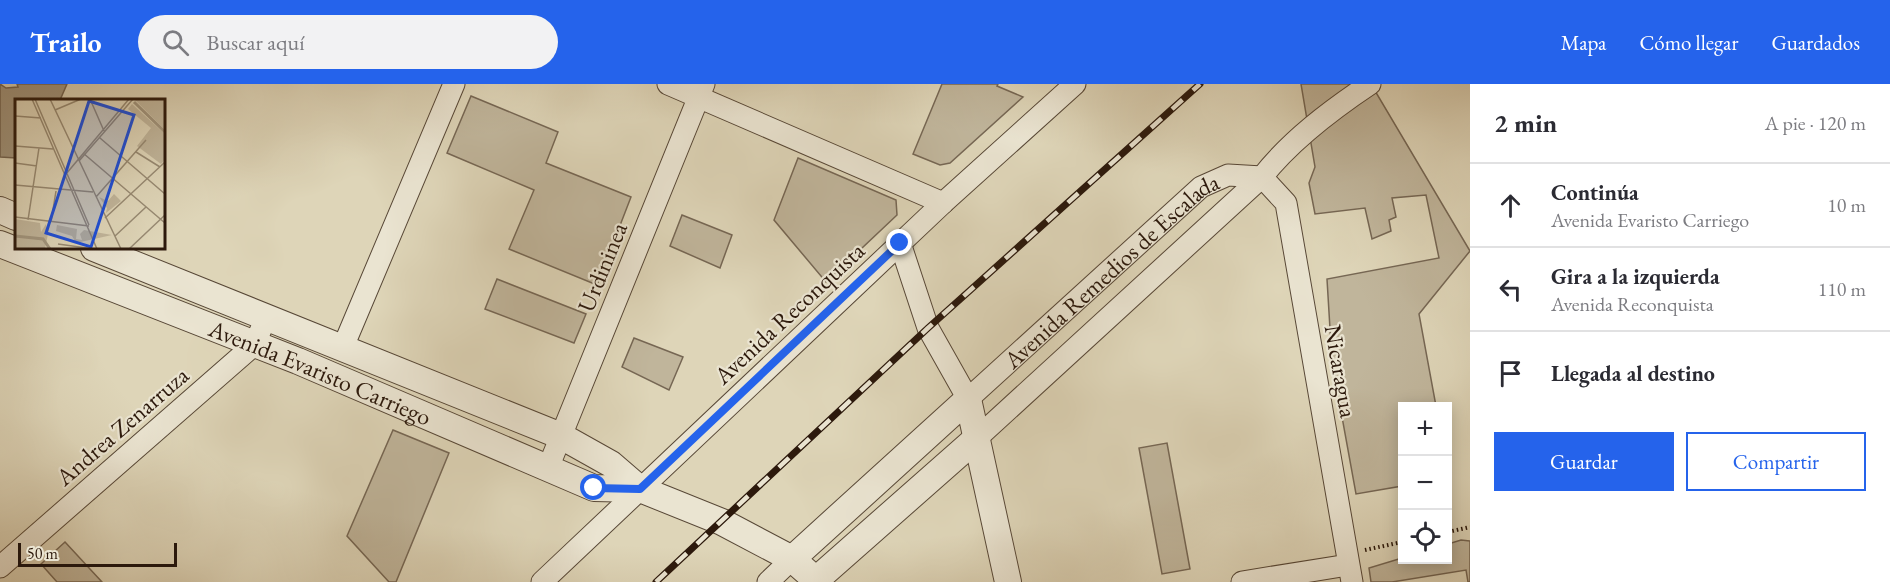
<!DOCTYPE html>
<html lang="es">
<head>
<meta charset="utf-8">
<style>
  :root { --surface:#fff; --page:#f2f2f3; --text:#2b2b33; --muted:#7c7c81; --line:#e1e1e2; --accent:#2563eb }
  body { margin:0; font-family:"EB Garamond",serif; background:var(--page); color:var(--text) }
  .controls { position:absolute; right:18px; bottom:18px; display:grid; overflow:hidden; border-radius:0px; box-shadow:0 3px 15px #0003 }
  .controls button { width:54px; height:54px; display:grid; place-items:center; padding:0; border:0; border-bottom:2px solid var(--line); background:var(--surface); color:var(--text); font:30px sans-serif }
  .scale { position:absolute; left:18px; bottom:15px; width:159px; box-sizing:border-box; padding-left:6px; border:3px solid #2c190c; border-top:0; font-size:16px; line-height:21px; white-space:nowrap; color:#2c190c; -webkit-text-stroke:4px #eae4d1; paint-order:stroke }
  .stop { position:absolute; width:18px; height:18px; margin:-14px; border:4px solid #2563eb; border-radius:50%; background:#fff }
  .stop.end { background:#2563eb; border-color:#fff; box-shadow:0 2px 6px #0008 }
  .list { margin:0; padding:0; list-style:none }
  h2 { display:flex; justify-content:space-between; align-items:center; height:78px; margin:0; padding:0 24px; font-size:26px }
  h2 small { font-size:20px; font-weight:400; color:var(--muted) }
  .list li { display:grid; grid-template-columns:39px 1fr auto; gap:18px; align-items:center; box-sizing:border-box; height:84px; padding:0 24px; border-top:2px solid var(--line) }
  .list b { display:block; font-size:22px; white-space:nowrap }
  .list p { margin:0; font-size:20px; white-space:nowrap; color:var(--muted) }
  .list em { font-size:20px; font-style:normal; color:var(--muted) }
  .actions { display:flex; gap:12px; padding:18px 24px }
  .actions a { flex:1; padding:14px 0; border:2px solid var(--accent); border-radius:0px; text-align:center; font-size:21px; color:var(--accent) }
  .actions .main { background:var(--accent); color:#fff }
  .icon { flex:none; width:33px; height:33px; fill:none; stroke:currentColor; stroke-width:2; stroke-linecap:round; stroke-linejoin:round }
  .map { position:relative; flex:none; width:1470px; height:498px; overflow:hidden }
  header { display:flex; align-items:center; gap:36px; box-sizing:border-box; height:84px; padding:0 30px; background:var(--accent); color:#fff }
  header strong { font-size:28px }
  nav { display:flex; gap:33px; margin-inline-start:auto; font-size:21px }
  .search { width:420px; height:54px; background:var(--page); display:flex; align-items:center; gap:15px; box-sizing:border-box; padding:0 21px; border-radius:33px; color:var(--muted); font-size:22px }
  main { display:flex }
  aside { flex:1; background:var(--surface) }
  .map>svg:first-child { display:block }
  .green { fill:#c0b59b; stroke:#766754; stroke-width:1.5 }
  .water { fill:#a1957e; stroke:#726350; stroke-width:1.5 }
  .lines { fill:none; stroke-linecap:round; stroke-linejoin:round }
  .minor-casing { stroke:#584837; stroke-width:23 }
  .tertiary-casing { stroke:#584837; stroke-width:28 }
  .path { stroke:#2c190c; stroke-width:4; stroke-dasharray:1.5 3; stroke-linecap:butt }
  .minor { stroke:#eae4d1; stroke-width:21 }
  .tertiary { stroke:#eae4d1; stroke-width:26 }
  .rail-casing { stroke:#2c190c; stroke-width:7 }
  .rail { stroke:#eae4d1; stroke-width:4.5; stroke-dasharray:14; stroke-linecap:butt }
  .route { stroke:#2563eb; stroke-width:8 }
  .labels { text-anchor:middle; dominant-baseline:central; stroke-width:4.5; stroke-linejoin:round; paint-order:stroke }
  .street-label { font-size:24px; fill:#2c190c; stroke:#eae4d1 }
  .inset-river { fill:none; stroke:#a1957e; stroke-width:3 }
  .inset-road { fill:none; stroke:#978a73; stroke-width:1.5 }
  .view { fill:#1d4ed8; fill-opacity:0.15; stroke:#1d4ed8; stroke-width:3 }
  .inset-edge { fill:none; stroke:#2c190c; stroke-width:3 }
</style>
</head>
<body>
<header>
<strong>Trailo</strong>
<div class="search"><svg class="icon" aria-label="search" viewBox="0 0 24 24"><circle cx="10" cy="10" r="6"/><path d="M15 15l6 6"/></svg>Buscar aquí</div>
<nav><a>Mapa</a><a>Cómo llegar</a><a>Guardados</a></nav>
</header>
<main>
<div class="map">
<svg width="1470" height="498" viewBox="0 0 1470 498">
  <rect width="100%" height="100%" fill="#ded5b8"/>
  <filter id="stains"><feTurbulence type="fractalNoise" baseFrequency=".00333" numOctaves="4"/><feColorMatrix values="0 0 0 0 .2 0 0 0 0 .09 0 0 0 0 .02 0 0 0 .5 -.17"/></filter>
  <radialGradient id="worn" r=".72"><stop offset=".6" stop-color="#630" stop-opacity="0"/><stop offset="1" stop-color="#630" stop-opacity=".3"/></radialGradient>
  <!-- green -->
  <g class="green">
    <polygon points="942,0 998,0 997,2 1023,13 950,79 940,81 913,70"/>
    <polygon points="1301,0 1371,0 1470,167 1419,230 1436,322 1402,322 1402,402 1356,410 1332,278 1327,195 1439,174 1426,111 1392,114 1396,133 1389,136 1391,147 1372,155 1365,124 1315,130 1309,99 1315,83"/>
    <polygon points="471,12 558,48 546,79 631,113 597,201 509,165 534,106 447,69"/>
    <polygon points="798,74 896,116 897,131 826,198 774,136"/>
    <polygon points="682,131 732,151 720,184 670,162"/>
    <polygon points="497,195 586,230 574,259 485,225"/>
    <polygon points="634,254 683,273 669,306 622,283"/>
    <polygon points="393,346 449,369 396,498 389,498 347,452"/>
    <polygon points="1167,359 1190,485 1162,490 1139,364"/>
    <polygon points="1461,456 1470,457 1470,498 1468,498 1466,486 1392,498 1371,498 1369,484 1402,474 1402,476 1448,476 1448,460"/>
    <polygon points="65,458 102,498 57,498 41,480"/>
  </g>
  <!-- water -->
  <polygon class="water" points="0,0 6,4 18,3 17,0 67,0 60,16 16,16 16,74 0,73"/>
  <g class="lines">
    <!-- minor casing -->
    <g class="minor-casing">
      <g id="minor">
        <polyline points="668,0 943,119"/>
        <polyline points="1262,93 1286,119 1352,498"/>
        <path id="s1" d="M 900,159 L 928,244 L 968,315 L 1201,103 L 1228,91 L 1262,93"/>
        <polyline points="343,263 454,0"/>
        <path d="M 977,354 L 1262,93 C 1291,56 1331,26 1370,0"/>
        <polyline points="548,384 704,0"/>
        <polyline points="0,483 254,261 267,232"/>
        <polyline points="542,498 943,119 1075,0"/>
        <polyline points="768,498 792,475"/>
        <polyline points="1242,498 1348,481"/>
      </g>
    </g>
    <!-- tertiary casing -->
    <g class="tertiary-casing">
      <g id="tertiary">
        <polyline points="0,126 16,133"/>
        <path id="s2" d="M 0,160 L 298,277 L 594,404 L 640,405"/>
        <polyline points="94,164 561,352 611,380 640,405 722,438 792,475 816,496 977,354"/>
        <polyline points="792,475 968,315 1008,498"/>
      </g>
    </g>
    <!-- path -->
    <g class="path">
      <polyline points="1448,448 1470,443"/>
      <polyline points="1365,466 1402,458"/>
    </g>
    <!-- minor -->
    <use href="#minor" class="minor"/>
    <!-- tertiary -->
    <use href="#tertiary" class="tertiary"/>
    <!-- rail casing -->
    <g class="rail-casing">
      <polyline id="rail" points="656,498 928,244 1200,0"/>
    </g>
    <!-- rail -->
    <use href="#rail" class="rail"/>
  </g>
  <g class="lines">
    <!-- route -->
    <polyline class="route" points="594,404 640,405 900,159"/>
  </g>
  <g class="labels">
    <!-- street labels -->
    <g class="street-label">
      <text transform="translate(602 183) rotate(-68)">Urdininea</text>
      <text stroke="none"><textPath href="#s1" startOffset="364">Avenida Remedios de Escalada</textPath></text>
      <text transform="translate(789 229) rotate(-43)">Avenida Reconquista</text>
      <text transform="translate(1341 287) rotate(80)">Nicaragua</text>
      <text stroke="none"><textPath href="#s2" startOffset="345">Avenida Evaristo Carriego</textPath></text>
      <text transform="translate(122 342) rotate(-41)">Andrea Zenarruza</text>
    </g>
  </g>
  <!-- overview -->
  <g transform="translate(15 15)">
    <rect width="150" height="150" fill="#ded5b8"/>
    <path d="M 150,0 L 150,31 L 120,1 ZM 117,5 L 150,35 L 150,61 L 146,65 L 122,47 L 136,29 L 113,10 ZM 99,95 L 106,102 L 91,114 L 92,109 L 84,98 L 93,102 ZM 0,120 L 25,124 L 26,133 L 31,125 L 32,134 L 35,125 L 30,150 L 0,150 ZM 42,126 L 62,130 L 61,140 L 67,141 L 65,135 L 69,131 L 97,136 L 61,144 L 57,137 L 41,132 Z" fill="#c0b59b"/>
    <path class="inset-river" d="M 119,3 L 150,33M 0,137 L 28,140 L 35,150"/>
    <path class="inset-road" d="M 17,0 L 82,150M 20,0 L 74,126M 35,0 L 106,150M 75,0 L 89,32M 40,11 L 66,0M 0,17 L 26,19M 85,39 L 150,95M 0,47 L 38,50M 121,53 L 145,68M 68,54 L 150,124M 64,62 L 118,0M 0,64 L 22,67M 51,75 L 114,0M 0,86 L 78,93M 81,98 L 131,41M 0,118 L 74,127M 90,119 L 150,63M 13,121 L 24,49M 36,123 L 41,92M 100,137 L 131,108M 43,145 L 79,150M 114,150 L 150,116"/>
    <path class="view" d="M 74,2 L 119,16 L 76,148 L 31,134 Z"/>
    <rect width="150" height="150" class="inset-edge"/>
  </g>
  <rect width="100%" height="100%" filter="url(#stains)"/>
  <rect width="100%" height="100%" fill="url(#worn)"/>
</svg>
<div class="controls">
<button>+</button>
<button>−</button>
<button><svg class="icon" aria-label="locate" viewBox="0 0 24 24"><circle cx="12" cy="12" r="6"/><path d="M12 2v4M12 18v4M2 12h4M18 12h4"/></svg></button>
</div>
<div class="scale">50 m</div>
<div class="stop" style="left:594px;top:404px"></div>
<div class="stop end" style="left:900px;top:159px"></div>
</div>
<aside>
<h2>2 min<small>A pie · 120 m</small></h2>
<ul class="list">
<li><svg class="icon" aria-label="ahead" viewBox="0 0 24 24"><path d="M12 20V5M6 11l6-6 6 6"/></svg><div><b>Continúa</b><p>Avenida Evaristo Carriego</p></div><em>10 m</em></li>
<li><svg class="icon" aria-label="left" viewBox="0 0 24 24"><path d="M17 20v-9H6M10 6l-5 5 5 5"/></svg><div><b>Gira a la izquierda</b><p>Avenida Reconquista</p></div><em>110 m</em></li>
<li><svg class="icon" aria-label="arrive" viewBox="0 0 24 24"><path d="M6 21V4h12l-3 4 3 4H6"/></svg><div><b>Llegada al destino</b></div></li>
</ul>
<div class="actions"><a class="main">Guardar</a><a>Compartir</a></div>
</aside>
</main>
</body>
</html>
